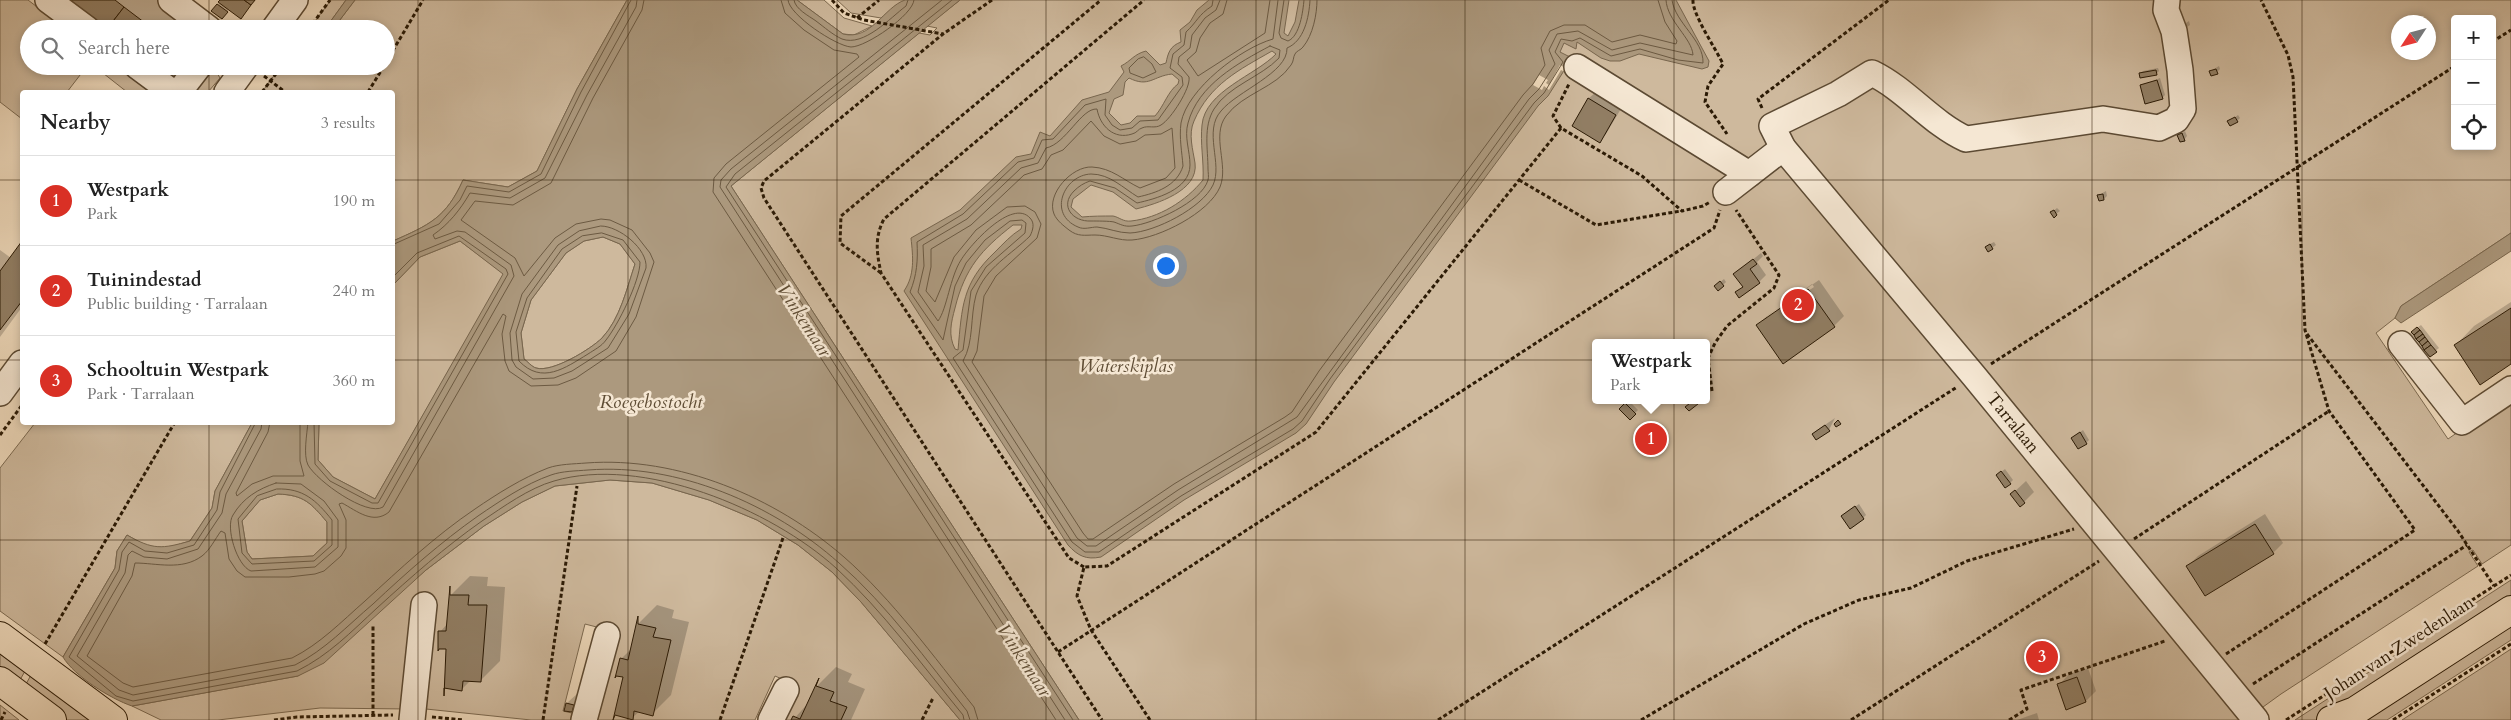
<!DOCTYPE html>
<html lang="en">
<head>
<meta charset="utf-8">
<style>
  :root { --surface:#fff; --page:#f2f2f2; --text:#222; --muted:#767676; --line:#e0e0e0; --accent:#d93025 }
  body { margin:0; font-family:Cardo,serif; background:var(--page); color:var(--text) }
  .controls { position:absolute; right:15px; top:15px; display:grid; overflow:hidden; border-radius:5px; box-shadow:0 2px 8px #0003 }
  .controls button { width:45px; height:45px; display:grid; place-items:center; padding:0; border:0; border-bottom:1px solid var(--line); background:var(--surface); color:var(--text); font:25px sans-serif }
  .compass { position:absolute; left:2391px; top:15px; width:45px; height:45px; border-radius:50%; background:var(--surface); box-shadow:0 2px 8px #0003; rotate:234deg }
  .you { position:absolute; left:1165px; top:265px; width:18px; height:18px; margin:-12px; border:4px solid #fff; border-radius:50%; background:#1a73e8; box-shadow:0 0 0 8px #1a73e833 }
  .badge { display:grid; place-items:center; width:32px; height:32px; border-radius:50%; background:var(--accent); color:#fff; font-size:16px; font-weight:700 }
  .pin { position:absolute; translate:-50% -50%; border:2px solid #fff; box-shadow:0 1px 5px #0006 }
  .popup { position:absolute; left:1592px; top:339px; width:118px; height:65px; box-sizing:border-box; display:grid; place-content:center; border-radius:5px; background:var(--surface); filter:drop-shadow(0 1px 4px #0005); font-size:16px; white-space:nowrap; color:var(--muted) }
  .popup b { font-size:19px; color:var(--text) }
  .popup::after { content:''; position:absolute; left:50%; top:100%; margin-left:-10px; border:10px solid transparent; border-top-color:var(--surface) }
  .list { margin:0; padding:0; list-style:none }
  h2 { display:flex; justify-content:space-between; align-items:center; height:65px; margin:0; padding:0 20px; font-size:21px }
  h2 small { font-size:16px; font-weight:400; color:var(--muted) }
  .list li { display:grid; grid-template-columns:32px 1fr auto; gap:15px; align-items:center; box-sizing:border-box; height:90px; padding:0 20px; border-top:1px solid var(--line) }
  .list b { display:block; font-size:19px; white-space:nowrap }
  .list p { margin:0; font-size:16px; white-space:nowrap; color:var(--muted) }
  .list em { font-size:16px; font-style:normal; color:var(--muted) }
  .icon { flex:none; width:28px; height:28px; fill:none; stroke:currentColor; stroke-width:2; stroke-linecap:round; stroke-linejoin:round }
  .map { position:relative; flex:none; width:2511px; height:720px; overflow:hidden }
  .search { position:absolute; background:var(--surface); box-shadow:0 2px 8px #0003; left:20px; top:20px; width:375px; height:55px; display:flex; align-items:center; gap:12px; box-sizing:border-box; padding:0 18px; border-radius:28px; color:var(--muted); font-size:19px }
  .panel { position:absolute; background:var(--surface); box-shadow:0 2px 8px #0003; left:20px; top:90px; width:375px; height:335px; border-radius:5px }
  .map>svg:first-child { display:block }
  .green { fill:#ceb99d; stroke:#7c6a51; fill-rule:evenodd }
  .water { fill:#ac997e; stroke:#78664e; fill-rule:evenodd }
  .pier { fill:#efdabc }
  .shadow { fill:#0003; fill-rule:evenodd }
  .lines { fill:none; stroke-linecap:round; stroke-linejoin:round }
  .shore { stroke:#6c5a42; stroke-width:1 }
  .building { fill:#917e64; stroke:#2b1a05 }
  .minor-casing { stroke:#5c4a33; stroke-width:28 }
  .major-casing { stroke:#2b1a05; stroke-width:30 }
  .path { stroke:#2b1a05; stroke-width:3; stroke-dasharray:4 2.5; stroke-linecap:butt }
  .minor { stroke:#f5e7d3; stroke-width:25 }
  .major { stroke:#efdabc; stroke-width:28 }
  .grid { fill:none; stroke:#2b1a05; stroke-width:1; stroke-opacity:0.55 }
  .labels { text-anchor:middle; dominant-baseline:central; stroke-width:5; stroke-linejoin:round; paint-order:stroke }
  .street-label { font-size:18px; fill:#2b1a05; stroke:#f5e7d3 }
  .water-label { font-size:19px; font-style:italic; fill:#5f4d35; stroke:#f5e7d3 }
</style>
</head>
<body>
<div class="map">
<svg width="2511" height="720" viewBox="0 0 2511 720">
  <rect width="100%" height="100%" fill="#efdabc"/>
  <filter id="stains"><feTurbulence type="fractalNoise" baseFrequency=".004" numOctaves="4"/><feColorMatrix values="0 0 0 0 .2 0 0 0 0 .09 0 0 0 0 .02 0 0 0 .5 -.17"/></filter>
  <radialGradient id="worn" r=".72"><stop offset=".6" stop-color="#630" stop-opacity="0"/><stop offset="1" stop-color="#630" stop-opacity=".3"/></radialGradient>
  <!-- green -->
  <g class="green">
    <polygon points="0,0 28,0 66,29 29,29 29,66 87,66 67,92 22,92 22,119 0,102"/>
    <polygon points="331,0 346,0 325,29 309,29"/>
    <path d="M 355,0 L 627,0 L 577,89 L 537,171 L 508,187 L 463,180 C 446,218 429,225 393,241 L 392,92 L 262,92 L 281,66 L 303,68 L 305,66 L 386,66 L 386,29 L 333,29 Z"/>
    <polygon points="797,0 824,0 844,18 872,26 854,35 843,34"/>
    <polygon points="837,0 905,0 881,18 851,13"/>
    <path d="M 960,0 L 2511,0 L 2511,233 L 2401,306 L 2395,318 L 2376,333 L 2448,439 L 2511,395 L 2511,545 L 2482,564 L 2473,550 L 2469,552 L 2478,566 L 2281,694 L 2245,720 L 1079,720 L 731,186 L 919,33 L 930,35 L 937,28 L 927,26 ZM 2455,19 L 2492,19 L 2492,146 L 2455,146 ZM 2398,22 L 2428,22 L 2428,52 L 2398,52 ZM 1596,343 L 1706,343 L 1706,400 L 1596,400 Z"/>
    <polygon points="94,66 116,66 150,92 127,92"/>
    <polygon points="208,66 213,66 220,78 208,92 188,92"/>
    <path d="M 603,237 L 620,244 L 635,264 C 627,288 620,319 602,338 C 591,349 552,373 536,368 C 532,367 527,361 524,359 L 521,333 L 531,300 L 566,253 L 584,241 Z"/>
    <polygon points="460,241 504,274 375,499 333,477 318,460 319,423 392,422 393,285 420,257"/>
    <polygon points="35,423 252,423 215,491 212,508 190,541 167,548 146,546 127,535 117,551 115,568 63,657 0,611 0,468"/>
    <polygon points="610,480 652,483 709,500 757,520 798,545 832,572 861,602 960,720 780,720 796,685 775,676 755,720 594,720 616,632 585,624 563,711 576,714 575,720 531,720 426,709 432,602 408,709 320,708 218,720 161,720 132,706 298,676 426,570 484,526 522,502 555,486"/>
    <path d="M 278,494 C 304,495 311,503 327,522 L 327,543 L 313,556 L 252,559 L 247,552 L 242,521 L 260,500 Z"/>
    <polygon points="2511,580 2511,598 2317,720 2295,720"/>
    <polygon points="2511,622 2511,640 2387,720 2362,720"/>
    <polygon points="0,643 29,664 16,687 0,675"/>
    <polygon points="2511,649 2511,720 2402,720"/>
    <polygon points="35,668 104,720 60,720 22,691"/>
    <polygon points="0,705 19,720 0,720"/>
  </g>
  <!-- water -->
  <g class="water">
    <polygon points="346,0 355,0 333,29 325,29"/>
    <path d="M 627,0 L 797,0 L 843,34 C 871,41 884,7 905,0 C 915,0 948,0 960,0 L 731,186 L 1079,720 L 960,720 L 861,602 L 832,572 L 798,545 L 757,520 L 709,500 L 652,483 L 610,480 L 555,486 L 522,502 L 484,526 L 426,570 L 324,663 L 298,676 L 132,706 C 111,699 74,676 63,657 L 115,568 L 117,551 L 127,535 C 153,550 162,549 190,541 L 212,508 L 215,491 L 252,423 L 319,423 L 318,460 L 333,477 L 375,499 L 503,274 L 460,241 L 420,257 L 393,285 L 393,241 C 429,225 446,218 463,180 L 508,187 L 537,171 L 577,89 ZM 603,237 L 620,244 L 635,264 C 627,288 620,319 602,338 C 591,349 552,373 536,368 C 532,367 527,361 524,359 L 521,333 L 531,300 L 566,253 L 584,241 ZM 278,494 C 304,495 311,503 327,522 L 327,543 L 313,556 L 252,559 L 247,552 L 242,521 L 260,500 Z"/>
    <path d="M 1209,0 L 1289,0 L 1284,33 L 1288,36 L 1295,22 L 1299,0 L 1676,0 L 1709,61 L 1708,67 L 1702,69 L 1639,54 L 1620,61 L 1610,61 L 1601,58 L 1577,42 L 1576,49 L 1564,43 L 1560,52 L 1572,58 L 1548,96 L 1538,106 L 1334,382 L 1306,424 L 1296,433 L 1184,500 L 1101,557 C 1086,560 1078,556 1068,545 L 904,291 C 915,275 913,257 911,238 L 960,210 L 1016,157 L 1031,154 L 1040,132 L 1050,136 L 1082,100 L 1109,92 L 1124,72 L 1121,66 C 1131,61 1134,54 1146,51 L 1160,65 L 1166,63 C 1168,53 1170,46 1181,42 L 1180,30 L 1190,22 L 1197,10 ZM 1272,51 L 1276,54 C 1256,75 1205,91 1202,125 C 1200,143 1204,161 1203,180 C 1186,201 1159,218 1131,221 C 1123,222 1119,217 1113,216 C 1103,216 1092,216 1082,217 L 1071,207 L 1073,199 L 1091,185 L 1113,192 L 1136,209 C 1156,204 1199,191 1195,163 C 1193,150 1188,134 1194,121 C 1210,84 1239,70 1272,51 ZM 1172,74 L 1179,80 L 1178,84 C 1168,91 1164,106 1155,116 L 1137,116 L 1130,123 L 1121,125 L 1109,113 L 1114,99 L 1123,95 L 1125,82 L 1129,78 C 1149,88 1153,76 1172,74 ZM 1013,225 L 1022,225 L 1021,229 C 1011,235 1003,244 995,252 C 962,283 962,307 958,350 L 955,349 C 948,335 951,323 955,308 C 965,268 981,250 1013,225 Z"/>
    <polygon points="2511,233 2511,251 2401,323 2395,318 2401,306"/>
  </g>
  <!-- pier -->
  <polygon class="pier" points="1560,65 1567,69 1565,72 1561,70 1549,90 1544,86 1542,90 1533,85 1539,75 1548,80 1546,83 1549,85"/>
  <!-- shadow -->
  <g class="shadow">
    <polygon points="65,0 159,0 197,29 103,29"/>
    <polygon points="221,0 256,0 241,17 229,9 225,15 213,11"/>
    <polygon points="2189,21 2190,25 2184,29 2183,25"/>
    <polygon points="2219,66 2220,69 2217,72 2211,71"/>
    <polygon points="2158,68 2159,71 2156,74 2140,74 2143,71"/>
    <polygon points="2160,78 2165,95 2162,98 2141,86"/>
    <polygon points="1596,92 1622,107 1606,134 1599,141 1573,125 1589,98"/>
    <polygon points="2238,115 2240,118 2237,121 2229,122"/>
    <polygon points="2185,131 2187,136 2184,140 2179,136"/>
    <polygon points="2106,191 2107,196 2104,199 2099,195"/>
    <polygon points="2057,208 2060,211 2056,214 2051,213"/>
    <polygon points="1994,242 1996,245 1989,250 1990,244"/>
    <polygon points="22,243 22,307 0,337 0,250 11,258"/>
    <polygon points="1761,253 1763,256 1757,262 1766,275 1759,282 1737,293 1743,286 1735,274"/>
    <polygon points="1724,279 1726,282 1723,285 1719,283"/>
    <path d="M 1819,280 L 1844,316 L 1834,326 L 1758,326 L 1768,315 ZM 1812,284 L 1814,287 L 1767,319 L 1767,316 Z"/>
    <polygon points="2511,302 2511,362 2455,346 2474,326"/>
    <polygon points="2421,325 2439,348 2424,360 2406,336"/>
    <polygon points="1629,401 1638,410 1630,418 1621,409"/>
    <polygon points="1835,418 1829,430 1813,434 1816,431"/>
    <polygon points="2083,430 2089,440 2086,443 2072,438"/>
    <polygon points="2005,469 2013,480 2010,483 2001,472"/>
    <polygon points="2026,481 2034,492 2024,502 2012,494"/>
    <polygon points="1859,504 1866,515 1863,518 1846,513"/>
    <polygon points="2265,514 2283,543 2273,553 2188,566 2198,556"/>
    <polygon points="470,576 488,577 487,586 505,587 500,661 481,680 471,680 462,689 440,632 448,623 451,595"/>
    <polygon points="657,605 674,610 672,618 689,622 671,695 652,714 640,711 632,718 621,659 632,648 638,624"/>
    <polygon points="836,667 852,674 848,682 865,689 851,720 793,720 810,701 817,686"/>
    <polygon points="2088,668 2096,691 2086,701 2059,685 2069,674"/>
    <polygon points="578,693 583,695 582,701 572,711 567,703"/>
    <polygon points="2037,713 2039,720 2017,720"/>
  </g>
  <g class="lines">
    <!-- shore -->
    <g class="shore">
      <path d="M 644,0 L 642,10 L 593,98 L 551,183 L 513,205 L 475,201 L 461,220 L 515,258 L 524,276 L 555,238 L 576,224 L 601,219 L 610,220 L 632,230 L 650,253 L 654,262 L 636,317 L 616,351 L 576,378 L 558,385 L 531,386 L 509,371 L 505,361 L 502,334 L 506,316 L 503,314 L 389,512 C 373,525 357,511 342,503 L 339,504 L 346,520 L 346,548 L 341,556 L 324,571 L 315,574 L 289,577 L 245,577 L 237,571 L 229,559 L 225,533 L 221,531 C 215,539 210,550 202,556 C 182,571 156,563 135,563 L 132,576 L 87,656 L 123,683 L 133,687 L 292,658 C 320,644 341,622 365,601 C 400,569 435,536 475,509 C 497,494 522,478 548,468 C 559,464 574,464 586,463 C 678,456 775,497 844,557 C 892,599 934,657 974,707 L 978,720"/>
      <polyline points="781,0 785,13 804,30 834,50 857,54 859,57 726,164 714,178 713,192 1056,720"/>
      <path d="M 788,0 C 789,15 836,46 851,47 C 866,47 913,15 914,0"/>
      <path d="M 794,0 C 795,9 809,16 816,21 C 824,27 833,35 842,39 C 864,47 890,18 906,6 L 908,0"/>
      <polyline points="942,0 731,169 721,180 720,187 1065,720"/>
      <polyline points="952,0 735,174 726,187 1073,720"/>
      <path d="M 1213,0 L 1212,6 C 1198,15 1197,22 1186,32 L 1184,45 L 1173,54 L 1170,68 L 1182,77 L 1183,85 L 1158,120 L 1140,121 L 1132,128 L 1120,130 L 1112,125 L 1105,115 L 1106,99 L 1085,105 L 1053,139 L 1042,140 L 1034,158 L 1018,162 L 963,214 L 917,242 C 918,260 917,275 910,292 L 943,340 L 955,286 L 966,263 L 985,240 L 1010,221 L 1022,220 L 1026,223 L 1025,233 L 986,267 L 971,291 L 963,350 L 953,358 L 1072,542 L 1085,552 L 1099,552 L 1181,496 L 1293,429 L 1302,421 L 1330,379 L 1534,103 L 1544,93 L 1563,62 L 1555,52 L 1561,39 L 1572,41 L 1580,38 L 1611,56 L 1640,49 L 1678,60 L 1703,63 C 1704,40 1675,23 1672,0"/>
      <path d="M 1220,0 L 1216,10 L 1205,18 L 1192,35 L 1190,48 L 1179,57 L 1178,64 L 1189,77 C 1191,88 1171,119 1161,125 C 1155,129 1148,125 1142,128 C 1138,129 1137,133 1132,134 C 1114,140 1100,126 1097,109 C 1081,108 1066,144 1046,148 L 1038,163 L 1021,168 L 967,219 L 923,245 L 924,266 L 918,292 L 938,321 C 947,309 950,277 961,260 C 970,245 1012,198 1030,218 C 1035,223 1033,230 1030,236 C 1012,254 985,268 976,295 C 970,317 974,342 963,361 L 1077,538 L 1087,546 L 1096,546 L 1178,490 L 1297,417 L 1529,99 L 1539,89 L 1555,64 L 1549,50 L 1557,34 L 1578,31 L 1612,50 L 1640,43 L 1693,55 C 1692,38 1667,21 1666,0"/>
      <polyline points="1227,0 1223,14 1210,23 1200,38 1196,52 1187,60 1198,76 1265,33 1270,0"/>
      <path d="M 1278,0 L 1273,39 C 1241,48 1187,89 1181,123 C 1179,138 1182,152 1183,166 C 1177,186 1156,193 1138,197 C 1123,188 1110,174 1091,174 C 1064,175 1047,214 1078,227 C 1084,230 1091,227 1097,227 C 1108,228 1118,233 1130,233 C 1155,232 1202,208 1213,185 C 1223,164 1203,131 1221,111 C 1237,91 1288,73 1287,48 C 1304,41 1309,18 1310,0"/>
      <path d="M 1284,0 L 1279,33 L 1281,38 L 1288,41 C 1300,36 1303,11 1304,0"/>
      <path d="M 1317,0 C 1317,14 1313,35 1303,47 C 1301,50 1296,51 1295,54 C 1293,57 1294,61 1291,65 C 1276,88 1243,93 1226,116 C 1211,136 1229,165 1220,187 C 1209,213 1159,238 1132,240 C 1119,241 1108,235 1095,235 C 1085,235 1078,237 1069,230 C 1064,226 1057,221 1054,214 C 1046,194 1072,166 1092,167 C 1112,168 1123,180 1140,188 L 1166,178 L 1175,168 L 1172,128 L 1161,134 L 1145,135 L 1136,141 L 1120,144 L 1104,136 L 1091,121 L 1063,150 L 1051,155 L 1042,169 L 1024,175 L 971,225 L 931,249 L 931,267 L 926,291 L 935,302 L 954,257 L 976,230 L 1007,207 L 1025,206 L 1035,212 L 1041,224 L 1037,238 L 996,276 L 984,296 L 977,351 L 972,362 L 1083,533 L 1088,539 L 1093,539 L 1174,484 L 1285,417 L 1292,412 L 1319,371 L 1523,95 L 1533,84 L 1545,65 L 1541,48 L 1550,31 L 1564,25 L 1585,25 L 1612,42 L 1640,35 L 1676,44 L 1677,41 L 1665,22 L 1658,0"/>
      <path d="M 1270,46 L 1280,50 L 1279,58 C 1261,77 1228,86 1214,109 C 1203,127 1208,149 1208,169 C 1208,172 1209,177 1208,180 C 1202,202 1152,224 1132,226 C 1124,227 1120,224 1114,222 C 1110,221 1096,221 1091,221 C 1073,222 1059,206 1074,191 C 1079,186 1084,183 1090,181 L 1115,188 L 1137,203 C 1155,199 1190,190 1190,165 C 1190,151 1184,137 1188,123 C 1198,85 1238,63 1270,46 Z"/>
      <polygon points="1144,57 1152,64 1156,72 1143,78 1130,73 1129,68 1138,59"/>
      <path d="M 601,226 C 619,226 648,249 646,268 L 629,314 L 608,348 L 572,371 L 554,378 L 533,379 L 516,367 L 512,360 L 510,333 L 522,294 L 558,245 L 579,231 Z"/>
      <path d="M 602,233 L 623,240 L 640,262 C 640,281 618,325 606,340 C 602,346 594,350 588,354 C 565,368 542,385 519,361 L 516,332 L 527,298 L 562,249 L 582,236 Z"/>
      <polyline points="392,245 439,224 460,200 467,186 509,192 541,174 581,92 631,0"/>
      <path d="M 256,422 L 220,492 L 217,510 L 194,545 L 167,553 L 145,551 L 129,542 L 122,552 L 119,570 L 69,657 L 116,696 L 133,701 L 297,671 C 329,655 351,632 377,608 C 411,577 445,547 482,521 C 503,507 529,488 554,481 C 642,455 771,509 836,568 C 883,611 922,665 963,715 L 964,720"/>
      <path d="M 262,422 L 261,429 L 226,494 L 222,513 L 198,549 L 167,559 L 144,557 L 132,551 L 128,555 L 125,573 L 77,656 L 119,690 L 133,695 L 295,665 C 325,650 347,626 373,604 C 406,573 441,542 478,516 C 500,501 525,484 551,475 C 562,471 576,471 588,470 C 677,463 773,504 839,563 C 888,606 927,661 967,711 L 970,720"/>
      <polyline points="270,422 268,432 236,493 237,496 252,484 273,476 304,476 300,461 300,422"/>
      <path d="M 308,422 C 307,434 303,455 308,465 C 317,481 367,517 383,507 L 514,276 L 511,265 L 465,232 L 457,231 L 435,239 L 433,235 C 449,224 460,210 470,193 L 510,198 L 545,178 L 587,95 L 636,7 L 637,0"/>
      <polyline points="314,422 315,464 330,481 372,503 378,503 508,274 506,269 459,236 417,253 392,278"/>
      <path d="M 276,483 L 301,484 L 324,501 L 338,520 L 338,547 L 315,567 L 251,571 C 237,566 225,527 233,515 C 243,498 258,489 276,483 Z"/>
      <path d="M 277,489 C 303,488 316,500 332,520 L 332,545 L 314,561 L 252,564 L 242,553 L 238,519 L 257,496 Z"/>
    </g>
  </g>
  <!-- building -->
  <g class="building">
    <polygon points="72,0 115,0 124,7 107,29 102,29 69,4"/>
    <polygon points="220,0 244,0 251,5 241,19 218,2"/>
    <polygon points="244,0 255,0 251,5"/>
    <polygon points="217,4 228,12 222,19 211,11"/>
    <polygon points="124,7 153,29 107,29"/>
    <polygon points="151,66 193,66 177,87"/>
    <polygon points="2216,69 2218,74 2211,76 2209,71"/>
    <polygon points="2156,70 2157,75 2140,78 2139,73"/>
    <polygon points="2157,80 2163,99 2145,104 2140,85"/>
    <polygon points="1588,98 1616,115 1600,143 1572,126"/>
    <polygon points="2235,117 2238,122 2230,126 2227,121"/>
    <polygon points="2182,133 2185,141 2180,142 2177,135"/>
    <polygon points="2103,194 2104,200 2099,201 2097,195"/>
    <polygon points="2054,210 2057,215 2054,218 2050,212"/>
    <polygon points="22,241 22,301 0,330 0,271"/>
    <polygon points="1990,244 1993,249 1988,252 1985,247"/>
    <polygon points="1753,259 1757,264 1750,269 1760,283 1739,298 1735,292 1743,287 1733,274"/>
    <polygon points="1720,281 1724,286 1718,291 1714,286"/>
    <polygon points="1808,289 1835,327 1783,364 1756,325"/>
    <polygon points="2511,308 2511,364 2480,385 2454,345"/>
    <polygon points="2417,327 2420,330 2414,335 2411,332"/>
    <polygon points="2420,330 2423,334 2416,339 2414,335"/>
    <polygon points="2423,334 2425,337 2419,342 2416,339"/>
    <polygon points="2425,337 2428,341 2422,346 2419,342"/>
    <polygon points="2428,341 2431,345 2424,350 2422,346"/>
    <polygon points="2431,345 2437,352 2430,357 2424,350"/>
    <polygon points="1694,400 1703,400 1689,411 1685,407"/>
    <polygon points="1625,403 1636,414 1630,420 1619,409"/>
    <polygon points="1838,420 1841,424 1836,427 1834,424"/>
    <polygon points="1825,425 1830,431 1816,440 1812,434"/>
    <polygon points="2080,432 2087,444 2078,449 2071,438"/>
    <polygon points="2001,471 2011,484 2005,488 1996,475"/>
    <polygon points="2015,490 2025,503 2020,507 2010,494"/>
    <polygon points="1855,506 1864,519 1850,529 1841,516"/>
    <polygon points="2255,524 2274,554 2205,596 2186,566"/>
    <polygon points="450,586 450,595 469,595 468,605 487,605 481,682 463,681 462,691 444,688 444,696 446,649 439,649 438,651 438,631 446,631"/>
    <polygon points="638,616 638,624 656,628 653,637 671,640 653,716 634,711 633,720 615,715 613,720 623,677 616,676 615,678 620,658 628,660"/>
    <polygon points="2077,677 2086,702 2066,710 2057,684"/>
    <polygon points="819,678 816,686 834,692 830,701 847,707 841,720 791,720 793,716 800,719"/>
    <polygon points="566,703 574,705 572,712 564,711"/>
  </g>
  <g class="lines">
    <!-- minor casing -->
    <g class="minor-casing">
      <g id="minor">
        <polyline points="48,0 87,29"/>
        <polyline points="171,0 209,29"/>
        <path d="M 2167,0 L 2166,10 L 2174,31 L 2180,70 L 2183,109 L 2176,120 L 2159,128 L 2103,119 L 1966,139 C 1931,123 1907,90 1872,73 L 1838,94 L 1772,126 L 1783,148 L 1974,376 L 2256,720"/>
        <polyline points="274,29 295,0"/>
        <polyline points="137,66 172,92"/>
        <polyline points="1577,67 1749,174"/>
        <polyline points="179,92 199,66"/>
        <polyline points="227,92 246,66"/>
        <polyline points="1726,192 1783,148"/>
        <polyline points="2401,344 2462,422 2511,389"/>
        <polyline points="0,393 22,363"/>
        <polyline points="412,720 424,605"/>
        <polyline points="584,720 607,635"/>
        <polyline points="771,720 786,690"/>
      </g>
    </g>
    <!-- major casing -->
    <g class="major-casing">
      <g id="major">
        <polyline points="0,636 113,720"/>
        <polyline points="0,681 52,720"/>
        <polyline points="2331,720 2355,711 2511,610"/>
      </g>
    </g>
    <!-- path -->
    <g class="path">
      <polyline points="832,0 844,13 864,20 943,34"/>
      <polyline points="992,0 943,34 764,181 761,188 764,198 1102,720"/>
      <path d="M 1693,0 C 1692,14 1716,49 1723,64 L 1708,86 L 1705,102 L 1727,134"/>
      <polyline points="857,18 879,0"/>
      <polyline points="309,29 330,0"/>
      <polyline points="2492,42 2511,30"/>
      <polyline points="386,62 423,0"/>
      <polyline points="264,76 285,92"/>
      <polyline points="262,92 282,66"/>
      <polyline points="368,92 384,66"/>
      <polyline points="1762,108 1758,99 1889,0"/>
      <polyline points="1561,128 1553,116 1569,84"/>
      <polyline points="1519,180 1596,225 1681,211"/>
      <polyline points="881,273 840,243 841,216 1101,0"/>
      <polyline points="2307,334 2458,531 2494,586"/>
      <polyline points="1991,364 2455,66"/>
      <polyline points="1712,391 1708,358 1715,343 1727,326 1774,288 1779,275 1736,210"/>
      <polyline points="0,435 22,405"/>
      <polyline points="2134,539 2329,411"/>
      <path d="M 1084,567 L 1069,558 L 881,273 C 877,254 874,238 884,219 L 1144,0"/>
      <polyline points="45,644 175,422"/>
      <polyline points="1058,652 1714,228 1720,210"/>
      <polyline points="2226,654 2415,530 2329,411 2305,330 2293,77 2288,55 2261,0"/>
      <polyline points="2253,684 2467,545"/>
      <polyline points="373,715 373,626"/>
      <polyline points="432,717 464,720"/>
      <polyline points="1,720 5,712"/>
      <polyline points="274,720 297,717 393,715"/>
      <polyline points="543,720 577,486"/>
      <polyline points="720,720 783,538"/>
      <polyline points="922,720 933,698"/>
      <polyline points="1150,720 1091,630 1077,596 1084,567 1107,566 1316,432 1561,128 1642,176 1682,211 1703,206 1710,202"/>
      <polyline points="1438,720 1957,387"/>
      <polyline points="1641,720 1804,624 1859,600 1911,588 1967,561 2074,529"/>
      <polyline points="1851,720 2099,561"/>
      <polyline points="2009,720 2027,709 2021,690 2165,641"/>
      <polyline points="2286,720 2511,575"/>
      <polyline points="2393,720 2511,644"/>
    </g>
    <!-- minor -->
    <use href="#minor" class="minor"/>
    <!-- major -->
    <use href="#major" class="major"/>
  </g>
  <!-- grid -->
  <path class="grid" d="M 209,0 L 209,29M 418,0 L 418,720M 628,0 L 628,720M 837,0 L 837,720M 1046,0 L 1046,720M 1256,0 L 1256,720M 1465,0 L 1465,720M 1674,0 L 1674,720M 1883,0 L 1883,720M 2092,0 L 2092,720M 2302,0 L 2302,720M 209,66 L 209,92M 0,180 L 22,180M 392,180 L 2511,180M 0,360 L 22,360M 392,360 L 2511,360M 209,422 L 209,720M 0,540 L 2511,540"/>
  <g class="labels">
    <!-- street labels -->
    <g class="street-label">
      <text transform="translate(2013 423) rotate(51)">Tarralaan</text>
      <text transform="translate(2399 648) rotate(-33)">Johan van Zwedenlaan</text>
    </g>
    <!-- water labels -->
    <g class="water-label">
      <text transform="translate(804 320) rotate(57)">Vinkemaar</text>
      <text x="1126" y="366">Waterskiplas</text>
      <text x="651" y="402">Roegebostocht</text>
      <text transform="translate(1024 660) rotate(57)">Vinkemaar</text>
    </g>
  </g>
  <rect width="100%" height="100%" filter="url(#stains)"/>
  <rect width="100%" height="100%" fill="url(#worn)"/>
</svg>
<div class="controls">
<button>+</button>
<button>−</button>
<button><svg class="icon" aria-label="locate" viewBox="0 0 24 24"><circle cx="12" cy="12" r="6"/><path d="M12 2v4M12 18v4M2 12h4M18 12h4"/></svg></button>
</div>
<svg class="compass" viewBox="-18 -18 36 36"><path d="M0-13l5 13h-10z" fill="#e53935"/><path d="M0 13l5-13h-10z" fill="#767676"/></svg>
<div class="you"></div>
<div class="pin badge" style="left:1651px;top:439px">1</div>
<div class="popup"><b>Westpark</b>Park</div>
<div class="pin badge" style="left:1798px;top:305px">2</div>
<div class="pin badge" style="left:2042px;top:657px">3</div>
<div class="search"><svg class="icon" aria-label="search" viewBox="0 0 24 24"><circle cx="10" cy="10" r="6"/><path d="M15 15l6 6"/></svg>Search here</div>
<section class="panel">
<h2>Nearby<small>3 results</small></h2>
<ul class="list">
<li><span class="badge">1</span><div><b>Westpark</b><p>Park</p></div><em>190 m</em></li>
<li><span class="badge">2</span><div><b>Tuinindestad</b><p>Public building · Tarralaan</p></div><em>240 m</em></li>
<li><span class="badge">3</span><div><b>Schooltuin Westpark</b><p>Park · Tarralaan</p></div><em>360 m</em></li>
</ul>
</section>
</div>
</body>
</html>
